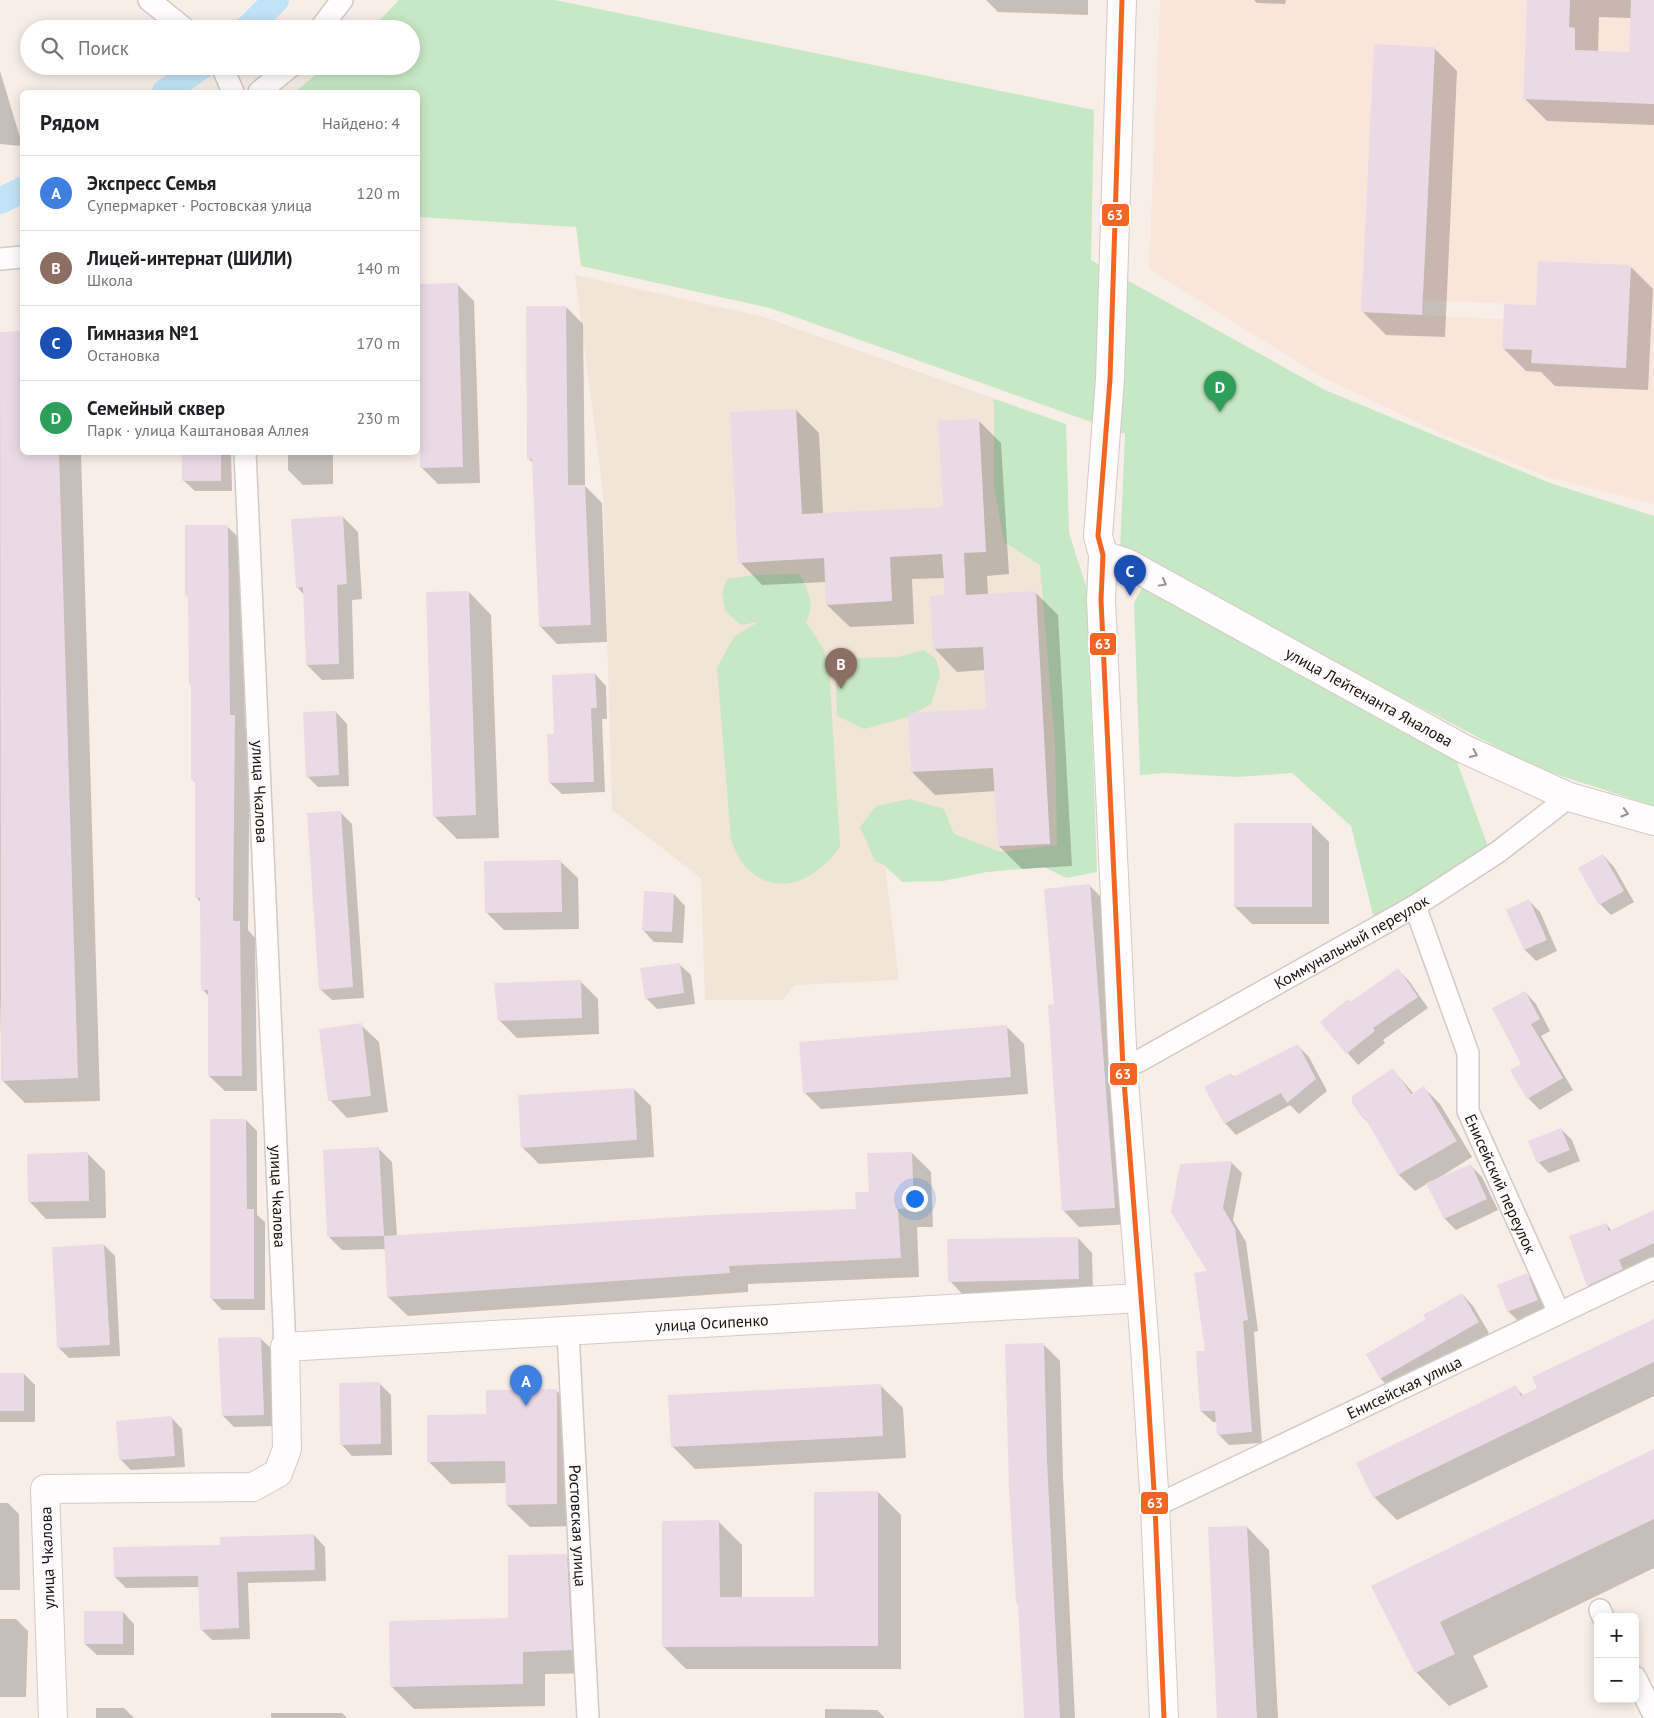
<!DOCTYPE html>
<html lang="ru">
<head>
<meta charset="utf-8">
<style>
  :root { --surface:#fff; --page:#f6f6f6; --text:#202124; --muted:#757577; --line:#e0e0e0; --accent:#0b8043 }
  body { margin:0; font-family:"PT Sans",sans-serif; background:var(--page); color:var(--text) }
  .controls { position:absolute; right:15px; bottom:15px; display:grid; overflow:hidden; border-radius:8px; box-shadow:0 2px 12px #0003 }
  .controls button { width:45px; height:45px; display:grid; place-items:center; padding:0; border:0; border-bottom:1px solid var(--line); background:var(--surface); color:var(--text); font:25px sans-serif }
  .you { position:absolute; left:914px; top:1198px; width:18px; height:18px; margin:-12px; border:4px solid #fff; border-radius:50%; background:#1a73e8; box-shadow:0 0 0 8px #1a73e833 }
  .badge { display:grid; place-items:center; width:32px; height:32px; border-radius:50%; background:var(--accent); color:#fff; font-size:16px; font-weight:700 }
  .pin { position:absolute; translate:-50% -41px; filter:drop-shadow(0 1px 2px #0008) }
  .pin::after { content:''; position:absolute; top:26px; width:18px; height:15px; background:inherit; clip-path:polygon(0 0,100% 0,50% 100%) }
  .list { margin:0; padding:0; list-style:none }
  h2 { display:flex; justify-content:space-between; align-items:center; height:65px; margin:0; padding:0 20px; font-size:21px }
  h2 small { font-size:16px; font-weight:400; color:var(--muted) }
  .list li { display:grid; grid-template-columns:32px 1fr auto; gap:15px; align-items:center; box-sizing:border-box; height:75px; padding:0 20px; border-top:1px solid var(--line) }
  .list b { display:block; font-size:19px; white-space:nowrap }
  .list p { margin:0; font-size:16px; white-space:nowrap; color:var(--muted) }
  .list em { font-size:16px; font-style:normal; color:var(--muted) }
  .icon { flex:none; width:28px; height:28px; fill:none; stroke:currentColor; stroke-width:2; stroke-linecap:round; stroke-linejoin:round }
  .map { position:relative; flex:none; width:1654px; height:1718px; overflow:hidden }
  .search { position:absolute; background:var(--surface); box-shadow:0 2px 12px #0003; left:20px; top:20px; width:400px; height:55px; display:flex; align-items:center; gap:12px; box-sizing:border-box; padding:0 18px; border-radius:28px; color:var(--muted); font-size:19px }
  .panel { position:absolute; background:var(--surface); box-shadow:0 2px 12px #0003; left:20px; top:90px; width:400px; height:365px; border-radius:8px }
  .map>svg:first-child { display:block }
  .built { fill:#fae5da; fill-rule:evenodd }
  .education { fill:#f0e5d7 }
  .green { fill:#c7e8c4 }
  .shadow { fill:#0003; fill-rule:evenodd }
  .lines { fill:none; stroke-linecap:round; stroke-linejoin:round }
  .canal { stroke:#c2e3f7; stroke-width:26 }
  .building { fill:#eadae5 }
  .street-casing { stroke:#d3cac5; stroke-width:24 }
  .secondary-casing { stroke:#d3cac5; stroke-width:30 }
  .street { stroke:#fefcfc; stroke-width:21 }
  .secondary { stroke:#fefcfc; stroke-width:28 }
  .bus-1-casing { stroke:#fdfdfd; stroke-width:9 }
  .bus-1 { stroke:#f26522; stroke-width:5 }
  .oneway { stroke:#979391 }
  .labels { text-anchor:middle; dominant-baseline:central; stroke-width:4; stroke-linejoin:round; paint-order:stroke }
  .street-label { font-size:16px; fill:#19120e; stroke:#fdfdfd }
  .line-badge { stroke:#fdfdfd; stroke-width:2 }
  .badge-label { font-size:14px; text-anchor:middle; font-weight:bold; fill:#fff }
</style>
</head>
<body>
<div class="map">
<svg width="1654" height="1718" viewBox="0 0 1654 1718">
  <rect width="100%" height="100%" fill="#f8eee8"/>
  <!-- built -->
  <g class="built">
    <path d="M 1160,0 L 1527,0 L 1523,99 L 1654,104 L 1654,504 L 1550,478 L 1442,434 L 1322,377 L 1149,269 ZM 1374,44 L 1435,47 L 1423,300 L 1536,305 L 1538,261 L 1630,265 L 1626,368 L 1532,363 L 1535,321 L 1361,312 Z"/>
    <polygon points="1570,0 1631,0 1629,52 1575,50 1575,28 1569,27"/>
  </g>
  <!-- education -->
  <polygon class="education" points="575,275 764,317 1066,424 1078,851 885,865 899,980 795,985 783,1000 705,1000 701,878 612,810 603,492"/>
  <!-- green -->
  <g class="green">
    <polygon points="399,0 555,0 1094,110 1091,260 1325,390 1550,483 1654,516 1654,806 1537,768 1120,550 1125,434 770,308 581,266 576,227 418,217 418,92 295,92 326,66 411,66 411,29 371,29"/>
    <polygon points="994,399 1066,424 1069,533 1087,589 1097,872 1066,878 1044,867 987,872 943,881 902,882 884,865 875,861 860,827 876,806 910,799 944,809 954,834 1001,852 1057,845 1055,744 1040,565 1004,542 994,486"/>
    <path d="M 799,574 C 808,589 816,605 806,622 L 823,648 L 829,667 L 840,847 C 815,882 772,902 741,861 C 737,855 734,847 731,840 L 717,668 L 734,637 L 758,622 L 741,625 L 725,611 L 722,592 L 727,579 L 755,575 Z"/>
    <polygon points="1143,586 1454,754 1488,846 1374,919 1351,826 1292,773 1238,777 1164,773 1140,775 1134,603"/>
    <polygon points="924,650 936,659 940,675 931,704 908,717 864,729 837,716 836,680 852,658 897,657"/>
  </g>
  <!-- shadow -->
  <g class="shadow">
    <polygon points="986,0 1088,0 1088,15 998,12"/>
    <polygon points="1254,0 1286,0 1285,4 1257,3"/>
    <path d="M 1528,0 L 1654,0 L 1654,125 L 1547,121 L 1524,98 ZM 1599,17 L 1631,18 L 1630,53 L 1598,52 Z"/>
    <polygon points="1434,48 1457,71 1445,337 1386,335 1363,312"/>
    <polygon points="0,71 22,144 22,146 0,144"/>
    <polygon points="1630,266 1653,289 1648,390 1555,386 1541,372 1526,371 1503,348 1537,307"/>
    <polygon points="457,284 474,301 480,483 438,484 421,467 418,285"/>
    <polygon points="566,307 583,324 585,486 602,503 607,642 557,644 540,626 533,463 529,459"/>
    <polygon points="22,332 22,452 81,452 100,1101 25,1103 2,1080 0,999 0,333"/>
    <polygon points="796,410 819,433 823,514 944,508 978,420 1001,443 1009,574 987,576 988,595 1035,592 1058,615 1072,866 1022,869 999,846 996,791 935,795 912,772 987,710 985,670 957,672 935,649 946,596 945,578 912,579 914,624 850,627 827,605 826,582 762,585 740,562"/>
    <polygon points="183,452 231,452 232,491 195,491 183,480"/>
    <polygon points="288,452 333,452 333,484 303,485 288,470"/>
    <polygon points="343,517 358,532 362,599 352,600 354,679 322,680 307,665 304,595 297,587"/>
    <polygon points="227,526 243,542 245,727 250,732 248,930 255,938 257,1091 225,1091 209,1076 209,996 202,989 201,903 197,898 197,783 192,779 192,686 190,684 190,599 187,596"/>
    <polygon points="469,592 491,615 499,838 457,839 434,816"/>
    <polygon points="595,674 606,686 607,719 602,719 605,792 562,794 550,783 556,735"/>
    <polygon points="336,712 347,724 349,786 318,787 307,776"/>
    <polygon points="341,813 352,824 364,998 332,1000 320,989"/>
    <polygon points="1312,825 1329,842 1329,924 1252,924 1235,907"/>
    <polygon points="1603,855 1614,867 1634,902 1611,915 1600,904"/>
    <polygon points="560,861 578,878 579,929 504,930 487,913"/>
    <polygon points="1090,886 1106,902 1131,1224 1079,1227 1063,1210"/>
    <polygon points="674,894 685,906 683,943 654,942 643,930"/>
    <polygon points="1529,901 1540,912 1557,951 1536,961 1525,950 1507,910"/>
    <polygon points="679,964 691,975 695,1004 657,1009 646,998"/>
    <polygon points="1398,970 1409,981 1428,1008 1383,1040 1385,1043 1358,1065 1321,1022"/>
    <polygon points="580,981 598,999 599,1034 517,1038 499,1020"/>
    <polygon points="1525,992 1536,1004 1550,1031 1541,1036 1573,1090 1540,1110 1528,1098 1512,1071 1523,1064"/>
    <polygon points="361,1025 379,1042 388,1112 347,1118 330,1100"/>
    <polygon points="1007,1027 1024,1044 1028,1094 821,1109 804,1092"/>
    <polygon points="1298,1046 1309,1057 1327,1091 1299,1114 1290,1105 1236,1135 1225,1123 1231,1074 1235,1078"/>
    <polygon points="1393,1070 1414,1094 1424,1088 1440,1104 1472,1157 1437,1179 1471,1166 1482,1177 1498,1210 1456,1230 1445,1219 1428,1183 1415,1191 1399,1175 1370,1125 1364,1118"/>
    <polygon points="634,1089 651,1106 654,1157 539,1164 522,1147"/>
    <polygon points="246,1120 257,1131 257,1215 265,1222 265,1310 222,1310 211,1298"/>
    <polygon points="1561,1129 1572,1140 1580,1161 1549,1173 1538,1162"/>
    <polygon points="378,1148 392,1162 397,1236 857,1211 870,1193 912,1153 931,1172 933,1227 917,1227 919,1277 748,1284 748,1292 408,1316 388,1297 386,1249 342,1250 328,1236"/>
    <polygon points="88,1154 105,1171 106,1218 46,1219 29,1201"/>
    <polygon points="1231,1162 1242,1173 1233,1220 1246,1242 1258,1331 1254,1332 1262,1443 1229,1445 1218,1434 1217,1422 1213,1422 1201,1411 1207,1352 1209,1272"/>
    <polygon points="1654,1211 1654,1260 1600,1296 1588,1285 1606,1224 1612,1231"/>
    <polygon points="1078,1238 1092,1253 1093,1293 964,1296 950,1281"/>
    <polygon points="104,1245 115,1256 120,1356 69,1358 58,1347"/>
    <polygon points="1527,1275 1538,1286 1549,1311 1520,1323 1508,1311"/>
    <polygon points="1462,1294 1473,1306 1489,1333 1392,1390 1381,1379 1367,1355 1427,1320"/>
    <polygon points="1654,1320 1654,1396 1397,1520 1374,1497 1515,1387 1524,1396"/>
    <polygon points="260,1338 272,1349 275,1426 234,1427 223,1416"/>
    <polygon points="1043,1344 1060,1361 1063,1478 1075,1718 1025,1718 1020,1605 1017,1603"/>
    <polygon points="0,1374 24,1374 35,1385 35,1422 0,1422"/>
    <polygon points="379,1383 391,1395 392,1455 352,1456 341,1444"/>
    <polygon points="880,1385 903,1408 906,1458 695,1469 672,1446"/>
    <polygon points="556,1390 579,1413 580,1526 530,1527 507,1505 507,1483 451,1484 428,1461 488,1415"/>
    <polygon points="171,1417 182,1429 185,1467 131,1470 120,1459"/>
    <polygon points="1654,1451 1654,1568 1473,1656 1488,1687 1449,1706 1416,1672 1373,1586"/>
    <polygon points="878,1492 901,1515 901,1669 686,1669 663,1646 719,1522 742,1545 742,1598 815,1598"/>
    <polygon points="0,1503 8,1503 19,1514 20,1590 0,1590"/>
    <polygon points="1247,1527 1269,1550 1278,1718 1219,1718"/>
    <polygon points="314,1535 325,1547 326,1581 248,1583 250,1639 212,1640 201,1629 199,1587 126,1588 115,1577 222,1546"/>
    <polygon points="566,1555 589,1578 594,1673 545,1674 545,1706 414,1709 391,1686 510,1619"/>
    <polygon points="123,1612 134,1624 134,1655 97,1655 85,1644"/>
    <polygon points="0,1619 16,1619 28,1631 26,1697 0,1697"/>
    <polygon points="96,1708 124,1708 134,1718 96,1718"/>
    <polygon points="825,1709 877,1710 885,1718 825,1718"/>
    <polygon points="271,1713 342,1713 347,1718 271,1718"/>
  </g>
  <g class="lines">
    <!-- canal -->
    <g class="canal">
      <polyline points="247,29 276,0"/>
      <polyline points="165,92 202,66"/>
      <polyline points="0,201 22,190"/>
    </g>
  </g>
  <!-- building -->
  <g class="building">
    <polygon points="1527,0 1570,0 1569,27 1575,28 1575,50 1629,52 1631,0 1654,0 1654,104 1523,99"/>
    <polygon points="1374,44 1435,47 1422,315 1361,312"/>
    <polygon points="1538,261 1631,265 1626,368 1531,363 1532,350 1502,349 1504,304 1536,305"/>
    <polygon points="458,283 463,467 420,468 418,284"/>
    <polygon points="526,306 566,306 568,485 585,485 591,625 539,627 532,459 527,459"/>
    <polygon points="22,331 22,452 59,452 78,1078 1,1081 0,332"/>
    <polygon points="796,409 802,514 943,507 938,421 979,419 986,552 964,553 966,595 1036,591 1050,844 998,846 993,768 911,772 908,713 986,709 983,647 933,649 930,596 945,595 942,554 890,557 892,601 826,605 824,558 738,563 730,412"/>
    <rect x="182" y="452" width="39" height="29"/>
    <polygon points="343,516 347,584 337,585 339,664 306,665 303,587 296,588 291,519"/>
    <polygon points="185,525 228,525 230,715 235,715 233,921 240,921 242,1076 208,1076 208,990 201,990 200,898 195,898 195,780 191,780 191,684 189,684 188,596 185,596"/>
    <polygon points="469,591 476,815 433,817 426,592"/>
    <polygon points="595,673 597,708 591,708 594,782 549,783 547,734 554,734 552,675"/>
    <polygon points="336,711 339,775 306,777 303,712"/>
    <polygon points="341,811 353,987 319,990 307,813"/>
    <rect x="1234" y="823" width="78" height="84"/>
    <polygon points="1603,854 1624,891 1599,905 1578,868"/>
    <polygon points="561,860 562,912 485,913 484,861"/>
    <polygon points="1090,884 1115,1208 1062,1211 1048,1005 1054,1004 1044,889"/>
    <polygon points="644,891 674,893 672,932 642,931"/>
    <polygon points="1529,899 1547,940 1524,950 1506,910"/>
    <polygon points="680,963 684,993 645,999 640,968"/>
    <polygon points="1398,968 1418,997 1373,1028 1375,1031 1346,1054 1320,1022 1348,999 1351,1002"/>
    <polygon points="581,980 582,1018 498,1021 494,983"/>
    <polygon points="1525,991 1540,1019 1531,1024 1563,1078 1527,1099 1510,1070 1521,1064 1492,1008"/>
    <polygon points="362,1023 371,1096 328,1101 319,1029"/>
    <polygon points="1007,1025 1011,1077 803,1093 799,1042"/>
    <polygon points="1298,1044 1316,1079 1287,1103 1281,1093 1224,1124 1204,1087 1231,1073 1233,1077"/>
    <polygon points="1393,1068 1411,1094 1424,1086 1457,1141 1398,1175 1365,1118 1363,1119 1352,1103 1352,1096"/>
    <polygon points="634,1088 637,1140 521,1148 518,1095"/>
    <polygon points="210,1119 246,1119 247,1209 254,1209 254,1299 210,1299"/>
    <polygon points="1561,1128 1570,1150 1537,1163 1528,1141"/>
    <polygon points="379,1147 384,1236 327,1237 323,1150"/>
    <polygon points="88,1152 89,1201 28,1202 27,1154"/>
    <polygon points="912,1152 914,1208 898,1209 901,1258 729,1266 730,1273 387,1297 384,1236 726,1214 856,1209 855,1192 869,1192 867,1153"/>
    <polygon points="1232,1161 1223,1208 1235,1229 1248,1320 1243,1321 1252,1432 1217,1435 1215,1411 1200,1411 1196,1351 1205,1351 1194,1273 1207,1271 1171,1212 1180,1164"/>
    <polygon points="1471,1164 1487,1199 1444,1219 1426,1183"/>
    <polygon points="1654,1210 1654,1243 1619,1260 1623,1269 1587,1286 1569,1236 1606,1223 1609,1231"/>
    <polygon points="1078,1237 1079,1279 948,1282 947,1239"/>
    <polygon points="104,1244 110,1345 57,1348 52,1247"/>
    <polygon points="1527,1273 1538,1300 1507,1312 1497,1285"/>
    <polygon points="1462,1293 1479,1322 1380,1379 1366,1354 1426,1319 1423,1315"/>
    <polygon points="1654,1319 1654,1362 1373,1498 1356,1463 1516,1385 1521,1396 1537,1388 1532,1377"/>
    <polygon points="261,1337 264,1415 222,1416 218,1338"/>
    <polygon points="1044,1343 1047,1460 1060,1718 1024,1718 1018,1603 1016,1603 1009,1489 1005,1344"/>
    <rect x="0" y="1373" width="24" height="38"/>
    <polygon points="380,1382 381,1444 340,1445 339,1383"/>
    <polygon points="881,1384 883,1436 671,1447 668,1395"/>
    <polygon points="557,1389 557,1504 506,1505 505,1461 427,1462 427,1415 486,1414 486,1390"/>
    <polygon points="172,1416 175,1456 119,1460 116,1421"/>
    <polygon points="1654,1449 1654,1519 1440,1622 1455,1654 1415,1673 1371,1586"/>
    <polygon points="878,1491 878,1646 662,1647 662,1521 719,1520 720,1597 814,1597 814,1492"/>
    <polygon points="1247,1526 1257,1718 1217,1718 1208,1527"/>
    <polygon points="314,1534 315,1570 237,1572 239,1628 200,1630 198,1576 114,1577 113,1547 220,1545 220,1537"/>
    <polygon points="567,1554 572,1650 523,1652 523,1684 390,1687 389,1621 508,1618 508,1555"/>
    <rect x="84" y="1611" width="39" height="33"/>
  </g>
  <g class="lines">
    <!-- street casing -->
    <g class="street-casing">
      <g id="street">
        <polyline points="149,0 185,29"/>
        <polyline points="320,29 342,0"/>
        <polyline points="222,66 233,92"/>
        <polyline points="259,92 291,66"/>
        <polyline points="0,259 22,257"/>
        <path id="s1" d="M 245,452 L 285,1347"/>
        <path id="s2" d="M 1415,906 L 1468,1053 L 1468,1111 L 1559,1313"/>
        <path id="s3" d="M 1123,1068 L 1139,1061 L 1415,906 L 1498,852 L 1569,797"/>
        <path id="s4" d="M 568,1332 L 588,1718"/>
        <path id="s5" d="M 1155,1506 L 1654,1268"/>
        <polyline points="1600,1610 1603,1617"/>
        <polyline points="1635,1677 1654,1715"/>
      </g>
    </g>
    <!-- secondary casing -->
    <g class="secondary-casing">
      <g id="secondary">
        <polyline points="1122,0 1110,379 1098,536 1103,555 1101,600 1123,1068 1145,1348 1155,1506 1164,1718"/>
        <path id="s6" d="M 1103,555 L 1127,563 L 1464,749 L 1569,797 L 1654,821"/>
        <path id="s7" d="M 53,1718 L 45,1489 L 253,1487 L 278,1473 L 287,1449 L 285,1347 L 1140,1298"/>
      </g>
    </g>
    <!-- street -->
    <use href="#street" class="street"/>
    <!-- secondary -->
    <use href="#secondary" class="secondary"/>
    <!-- bus-1 casing -->
    <g class="bus-1-casing">
      <polyline id="bus-1" points="1122,0 1110,379 1098,536 1103,555 1101,600 1123,1068 1145,1348 1155,1506 1164,1718"/>
    </g>
    <!-- bus-1 -->
    <use href="#bus-1" class="bus-1"/>
  </g>
  <!-- one-way arrows -->
  <defs><path id="oneway-chevron" d="M-2-3.5L2.5 0L-2 3.5" fill="none" stroke-width="1.6" stroke-linecap="round" stroke-linejoin="round" transform="scale(1.25)"/></defs>
  <g class="oneway">
    <use href="#oneway-chevron" transform="translate(1163 583) rotate(29)"/>
    <use href="#oneway-chevron" transform="translate(1474 754) rotate(24)"/>
    <use href="#oneway-chevron" transform="translate(1625 813) rotate(16)"/>
  </g>
  <g class="labels">
    <!-- street labels -->
    <g class="street-label">
      <text stroke="none"><textPath href="#s6" startOffset="302">улица Лейтенанта Яналова</textPath></text>
      <text stroke="none"><textPath href="#s1" startOffset="340">улица Чкалова</textPath></text>
      <text stroke="none"><textPath href="#s3" startOffset="261">Коммунальный переулок</textPath></text>
      <text stroke="none"><textPath href="#s2" startOffset="294">Енисейский переулок</textPath></text>
      <text stroke="none"><textPath href="#s1" startOffset="745">улица Чкалова</textPath></text>
      <text stroke="none"><textPath href="#s7" startOffset="1021">улица Осипенко</textPath></text>
      <text stroke="none"><textPath href="#s5" startOffset="276">Енисейская улица</textPath></text>
      <text stroke="none"><textPath href="#s4" startOffset="194">Ростовская улица</textPath></text>
      <text transform="translate(47 1558) rotate(-92)">улица Чкалова</text>
    </g>
  </g>
  <g class="line-badge">
    <rect x="1101" y="203" width="29" height="24" rx="5" fill="#f26522"/>
    <rect x="1089" y="632" width="28" height="24" rx="5" fill="#f26522"/>
    <rect x="1109" y="1062" width="29" height="24" rx="5" fill="#f26522"/>
    <rect x="1140" y="1491" width="29" height="24" rx="5" fill="#f26522"/>
  </g>
  <g class="badge-label">
    <text x="1115" y="220">63</text>
    <text x="1103" y="649">63</text>
    <text x="1123" y="1079">63</text>
    <text x="1155" y="1508">63</text>
  </g>
</svg>
<div class="controls">
<button>+</button>
<button>−</button>
</div>
<div class="you"></div>
<div class="pin badge" style="left:526px;top:1406px;background:#3f7fe0">A</div>
<div class="pin badge" style="left:841px;top:689px;background:#8d6e63">B</div>
<div class="pin badge" style="left:1130px;top:596px;background:#1a4fb4">C</div>
<div class="pin badge" style="left:1220px;top:412px;background:#2e9e5b">D</div>
<div class="search"><svg class="icon" aria-label="search" viewBox="0 0 24 24"><circle cx="10" cy="10" r="6"/><path d="M15 15l6 6"/></svg>Поиск</div>
<section class="panel">
<h2>Рядом<small>Найдено: 4</small></h2>
<ul class="list">
<li><span class="badge" style="background:#3f7fe0">A</span><div><b>Экспресс Семья</b><p>Супермаркет · Ростовская улица</p></div><em>120 m</em></li>
<li><span class="badge" style="background:#8d6e63">B</span><div><b>Лицей-интернат (ШИЛИ)</b><p>Школа</p></div><em>140 m</em></li>
<li><span class="badge" style="background:#1a4fb4">C</span><div><b>Гимназия №1</b><p>Остановка</p></div><em>170 m</em></li>
<li><span class="badge" style="background:#2e9e5b">D</span><div><b>Семейный сквер</b><p>Парк · улица Каштановая Аллея</p></div><em>230 m</em></li>
</ul>
</section>
</div>
</body>
</html>
